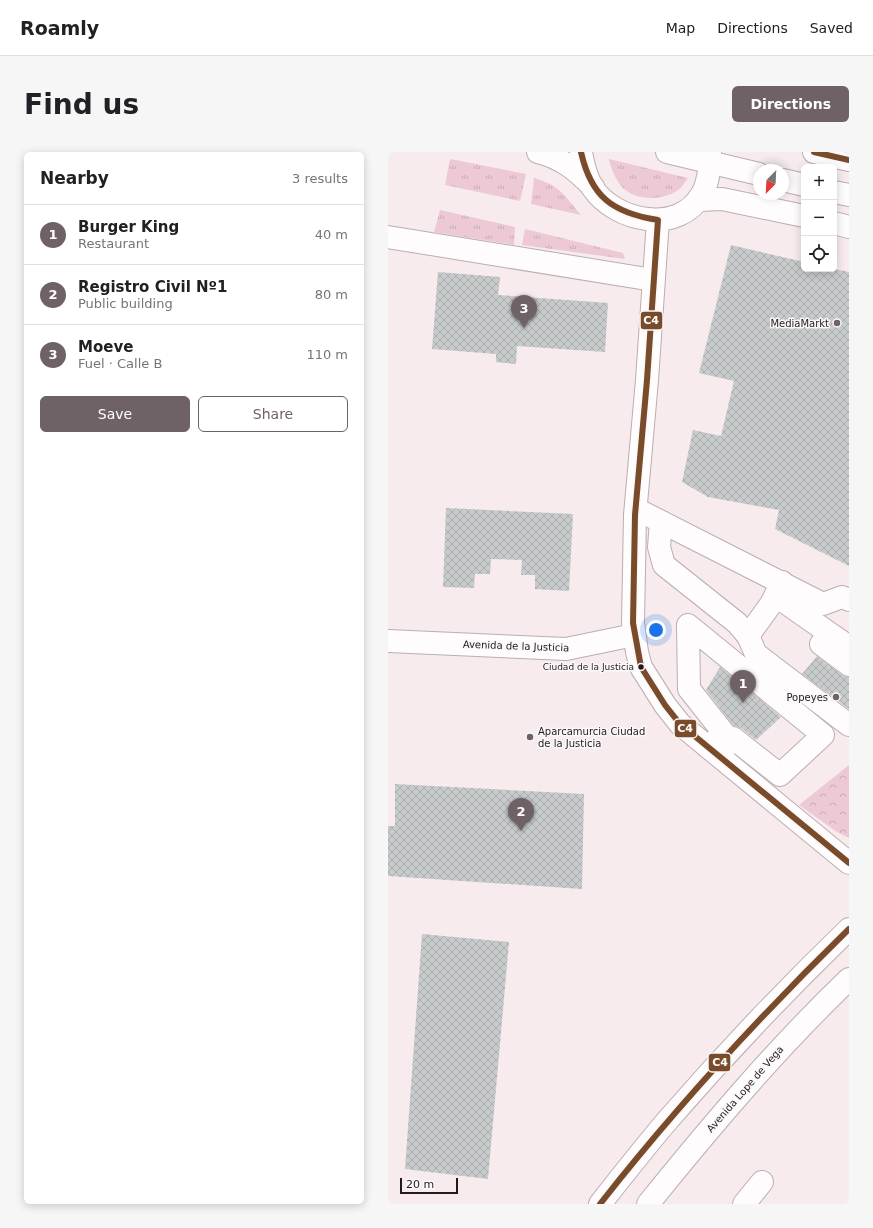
<!DOCTYPE html>
<html lang="en">
<head>
<meta charset="utf-8">
<style>
  :root { --surface:#fff; --page:#f6f6f6; --text:#202124; --muted:#757577; --line:#e0e0e0; --accent:#6f6266 }
  body { margin:0; font-family:"DejaVu Sans",sans-serif; background:var(--page); color:var(--text) }
  .controls { position:absolute; right:12px; top:12px; display:grid; overflow:hidden; border-radius:6px; box-shadow:0 2px 10px #0003 }
  .controls button { width:36px; height:36px; display:grid; place-items:center; padding:0; border:0; border-bottom:1px solid var(--line); background:var(--surface); color:var(--text); font:20px sans-serif }
  .compass { position:absolute; left:365px; top:12px; width:36px; height:36px; border-radius:50%; background:var(--surface); box-shadow:0 2px 10px #0003; rotate:204deg }
  .scale { position:absolute; left:12px; bottom:10px; width:58px; box-sizing:border-box; padding-left:4px; border:2px solid #26181d; border-top:0; font-size:11px; line-height:14px; white-space:nowrap; color:#26181d; -webkit-text-stroke:3px #f9f9f9; paint-order:stroke }
  .you { position:absolute; left:268px; top:478px; width:14px; height:14px; margin:-10px; border:3px solid #fff; border-radius:50%; background:#1a73e8; box-shadow:0 0 0 6px #1a73e833 }
  .badge { display:grid; place-items:center; width:26px; height:26px; border-radius:50%; background:var(--accent); color:#fff; font-size:13px; font-weight:700 }
  .pin { position:absolute; translate:-50% -33px; filter:drop-shadow(0 1px 2px #0008) }
  .pin::after { content:''; position:absolute; top:21px; width:14px; height:12px; background:inherit; clip-path:polygon(0 0,100% 0,50% 100%) }
  .list { margin:0; padding:0; list-style:none }
  h2 { display:flex; justify-content:space-between; align-items:center; height:52px; margin:0; padding:0 16px; font-size:17px }
  h2 small { font-size:13px; font-weight:400; color:var(--muted) }
  .list li { display:grid; grid-template-columns:26px 1fr auto; gap:12px; align-items:center; box-sizing:border-box; height:60px; padding:0 16px; border-top:1px solid var(--line) }
  .list b { display:block; font-size:15px; white-space:nowrap }
  .list p { margin:0; font-size:13px; white-space:nowrap; color:var(--muted) }
  .list em { font-size:13px; font-style:normal; color:var(--muted) }
  .actions { display:flex; gap:8px; padding:12px 16px }
  .actions a { flex:1; padding:9px 0; border:1px solid var(--accent); border-radius:6px; text-align:center; font-size:14px; color:var(--accent) }
  .actions .main { background:var(--accent); color:#fff }
  .icon { flex:none; width:22px; height:22px; fill:none; stroke:currentColor; stroke-width:2; stroke-linecap:round; stroke-linejoin:round }
  .map { position:relative; flex:none; width:461px; height:1052px; overflow:hidden; border-radius:6px }
  header { display:flex; align-items:center; gap:24px; box-sizing:border-box; height:56px; padding:0 20px; background:var(--surface); border-bottom:1px solid var(--line) }
  header strong { font-size:19px }
  nav { display:flex; gap:22px; margin-inline-start:auto; font-size:14px }
  .intro { display:flex; align-items:center; justify-content:space-between; box-sizing:border-box; height:96px; padding:0 24px }
  h1 { margin:0; font-size:28px }
  .button { padding:10px 18px; border-radius:6px; background:var(--accent); color:#fff; font-size:14px; font-weight:700 }
  main { display:flex; gap:24px; padding:0 24px }
  aside { flex:1; background:var(--surface); border-radius:6px; box-shadow:0 2px 10px #0003 }
  .map>svg:first-child { display:block }
  .grass { fill:url(#grass-tufts) }
  .park { fill:url(#park-crowns) }
  .building { fill:url(#building-cross-hatch) }
  .lines { fill:none; stroke-linecap:round; stroke-linejoin:round }
  .minor-casing { stroke:#baaeb2; stroke-width:24 }
  .major-casing { stroke:#baaeb2; stroke-width:24 }
  .minor { stroke:#fefcfc; stroke-width:22 }
  .major { stroke:#fefcfc; stroke-width:22 }
  .bus-1-casing { stroke:#f9f9f9; stroke-width:9 }
  .bus-1 { stroke:#7a4b2a; stroke-width:6 }
  .poi-dot { fill:#6f6266; stroke:#f9f9f9; stroke-width:1.5 }
  .bus-dot { fill:#26181d; stroke:#f9f9f9; stroke-width:1.5 }
  .labels { text-anchor:middle; dominant-baseline:central; stroke-width:3; stroke-linejoin:round; paint-order:stroke }
  .bus-label { font-size:9px; fill:#26181d; stroke:#f9f9f9; text-anchor:end }
  .poi-label { font-size:10px; fill:#26181d; stroke:#f9f9f9; text-anchor:end }
  .street-label { font-size:10px; fill:#26181d; stroke:#f9f9f9 }
  .line-badge { stroke:#f9f9f9; stroke-width:1.5 }
  .badge-label { font-size:11px; text-anchor:middle; font-weight:bold; fill:#fff }
</style>
</head>
<body>
<header>
<strong>Roamly</strong>
<nav><a>Map</a><a>Directions</a><a>Saved</a></nav>
</header>
<div class="intro"><h1>Find us</h1><a class="button">Directions</a></div>
<main>
<aside>
<h2>Nearby<small>3 results</small></h2>
<ul class="list">
<li><span class="badge">1</span><div><b>Burger King</b><p>Restaurant</p></div><em>40 m</em></li>
<li><span class="badge">2</span><div><b>Registro Civil Nº1</b><p>Public building</p></div><em>80 m</em></li>
<li><span class="badge">3</span><div><b>Moeve</b><p>Fuel · Calle B</p></div><em>110 m</em></li>
</ul>
<div class="actions"><a class="main">Save</a><a>Share</a></div>
</aside>
<div class="map">
<svg width="461" height="1052" viewBox="0 0 461 1052">
  <defs>
    <pattern id="grass-tufts" width="24" height="20" patternUnits="userSpaceOnUse"><rect width="24" height="20" fill="#edc9d5"/><path d="M3 7l-1-3M5 7V3M7 7l1-3M15 17l-1-3M17 17v-4M19 17l1-3" fill="none" stroke="#cbacb6"/></pattern>
    <pattern id="park-crowns" width="20" height="18" patternUnits="userSpaceOnUse"><rect width="20" height="18" fill="#edc9d5"/><path d="M2 6a3 3 0 1 1 6 0M12 15a3 3 0 1 1 6 0" fill="none" stroke="#cbacb6"/></pattern>
    <pattern id="building-cross-hatch" width="8" height="8" patternUnits="userSpaceOnUse"><rect width="8" height="8" fill="#c7cbcc"/><path d="M0 0l8 8M0 8l8-8" fill="none" stroke="#abaeaf"/></pattern>
  </defs>
  <rect width="100%" height="100%" fill="#f7ebee"/>
  <!-- grass -->
  <g class="grass">
    <polygon points="62,7 138,22 132,49 57,33"/>
    <path d="M 221,7 L 300,26 C 297,30 294,35 290,38 C 275,49 247,49 234,35 C 228,28 223,17 221,7 Z"/>
    <path d="M 146,26 C 173,34 176,43 193,63 L 143,52 Z"/>
    <polygon points="52,58 127,75 126,93 46,80"/>
    <polygon points="137,77 235,101 237,107 134,93"/>
  </g>
  <!-- park -->
  <polygon class="park" points="461,613 461,686 449,680 411,653"/>
  <!-- building -->
  <g class="building">
    <polygon points="343,93 416,110 416,117 446,117 461,120 461,414 387,377 391,358 320,345 294,330 305,278 333,284 346,229 311,221"/>
    <polygon points="50,120 112,125 110,143 220,151 217,200 129,194 128,212 108,210 108,202 44,197"/>
    <polygon points="58,356 185,362 181,439 147,437 147,423 133,423 134,408 103,407 102,422 87,422 86,436 55,435"/>
    <polygon points="429,504 454,523 461,525 461,557 414,522"/>
    <polygon points="332,515 393,565 368,588 353,576 346,574 318,538"/>
    <polygon points="7,632 196,642 194,737 0,724 0,674 7,674"/>
    <polygon points="34,782 121,790 100,1027 17,1017"/>
  </g>
  <g class="lines">
    <!-- minor casing -->
    <g class="minor-casing">
      <g id="minor">
        <path d="M 150,0 C 174,6 188,18 205,35"/>
        <polyline points="310,48 334,47 416,64"/>
        <polyline points="270,68 259,228 247,363 245,471 249,500 253,515 277,553 292,572 461,711"/>
        <polyline points="446,71 461,75"/>
        <polyline points="0,85 265,128"/>
        <polyline points="248,357 435,452 454,445 461,448"/>
        <polyline points="273,370 271,395 276,413 349,471 360,484 383,452 394,430"/>
        <polyline points="394,430 398,451 461,495"/>
        <polyline points="360,484 368,502 461,573"/>
        <polyline points="0,489 178,497 246,483"/>
        <polyline points="433,492 461,513"/>
        <polyline points="321,596 335,580 301,537 300,473 435,583 392,623 345,586 330,603"/>
        <polyline points="356,1052 374,1030"/>
      </g>
    </g>
    <!-- major casing -->
    <g class="major-casing">
      <g id="major">
        <path d="M 193,0 C 195,12 198,24 204,35 C 227,70 291,83 314,42 C 321,30 322,14 322,0"/>
        <polyline points="279,0 371,22"/>
        <polyline points="426,0 461,8"/>
        <polyline points="395,28 416,33"/>
        <polyline points="446,40 461,43"/>
        <path d="M 212,1052 C 234,1024 256,996 279,969 C 337,902 398,838 461,777"/>
        <path d="M 260,1052 C 323,974 388,897 461,827"/>
      </g>
    </g>
    <!-- minor -->
    <use href="#minor" class="minor"/>
    <!-- major -->
    <use href="#major" class="major"/>
    <!-- bus-1 casing -->
    <g class="bus-1-casing">
      <g id="bus-1">
        <path d="M 193,0 C 203,45 225,61 270,68 L 259,228 L 247,363 L 245,471 L 253,515 L 277,553 L 292,572 L 461,711"/>
        <polyline points="426,0 461,8"/>
        <path d="M 212,1052 C 289,954 372,864 461,777"/>
      </g>
    </g>
    <!-- bus-1 -->
    <use href="#bus-1" class="bus-1"/>
  </g>
  <!-- markers -->
  <g class="poi-dot">
    <circle cx="449" cy="171" r="4"/>
    <circle cx="448" cy="545" r="4"/>
    <circle cx="142" cy="585" r="4"/>
  </g>
  <circle class="bus-dot" cx="253" cy="515" r="3.5"/>
  <g class="labels">
    <!-- bus labels -->
    <g class="bus-label">
      <text x="246" y="515">Ciudad de la Justicia</text>
    </g>
    <!-- poi labels -->
    <g class="poi-label">
      <text x="441" y="171">MediaMarkt</text>
      <text x="440" y="545">Popeyes</text>
      <text x="150" y="579" text-anchor="start">Aparcamurcia Ciudad<tspan x="150" dy="12">de la Justicia</tspan></text>
    </g>
    <!-- street labels -->
    <g class="street-label">
      <text transform="translate(128 494) rotate(2)">Avenida de la Justicia</text>
      <text transform="translate(357 937) rotate(-49)">Avenida Lope de Vega</text>
    </g>
  </g>
  <g class="line-badge">
    <rect x="252" y="159" width="23" height="19" rx="4" fill="#7a4b2a"/>
    <rect x="286" y="567" width="23" height="19" rx="4" fill="#7a4b2a"/>
    <rect x="320" y="901" width="23" height="19" rx="4" fill="#7a4b2a"/>
  </g>
  <g class="badge-label">
    <text x="263" y="172">C4</text>
    <text x="297" y="580">C4</text>
    <text x="332" y="914">C4</text>
  </g>
</svg>
<div class="controls">
<button>+</button>
<button>−</button>
<button><svg class="icon" aria-label="locate" viewBox="0 0 24 24"><circle cx="12" cy="12" r="6"/><path d="M12 2v4M12 18v4M2 12h4M18 12h4"/></svg></button>
</div>
<svg class="compass" viewBox="-18 -18 36 36"><path d="M0-13l5 13h-10z" fill="#e53935"/><path d="M0 13l5-13h-10z" fill="#757577"/></svg>
<div class="scale">20 m</div>
<div class="you"></div>
<div class="pin badge" style="left:355px;top:551px">1</div>
<div class="pin badge" style="left:133px;top:679px">2</div>
<div class="pin badge" style="left:136px;top:176px">3</div>
</div>
</main>
</body>
</html>
